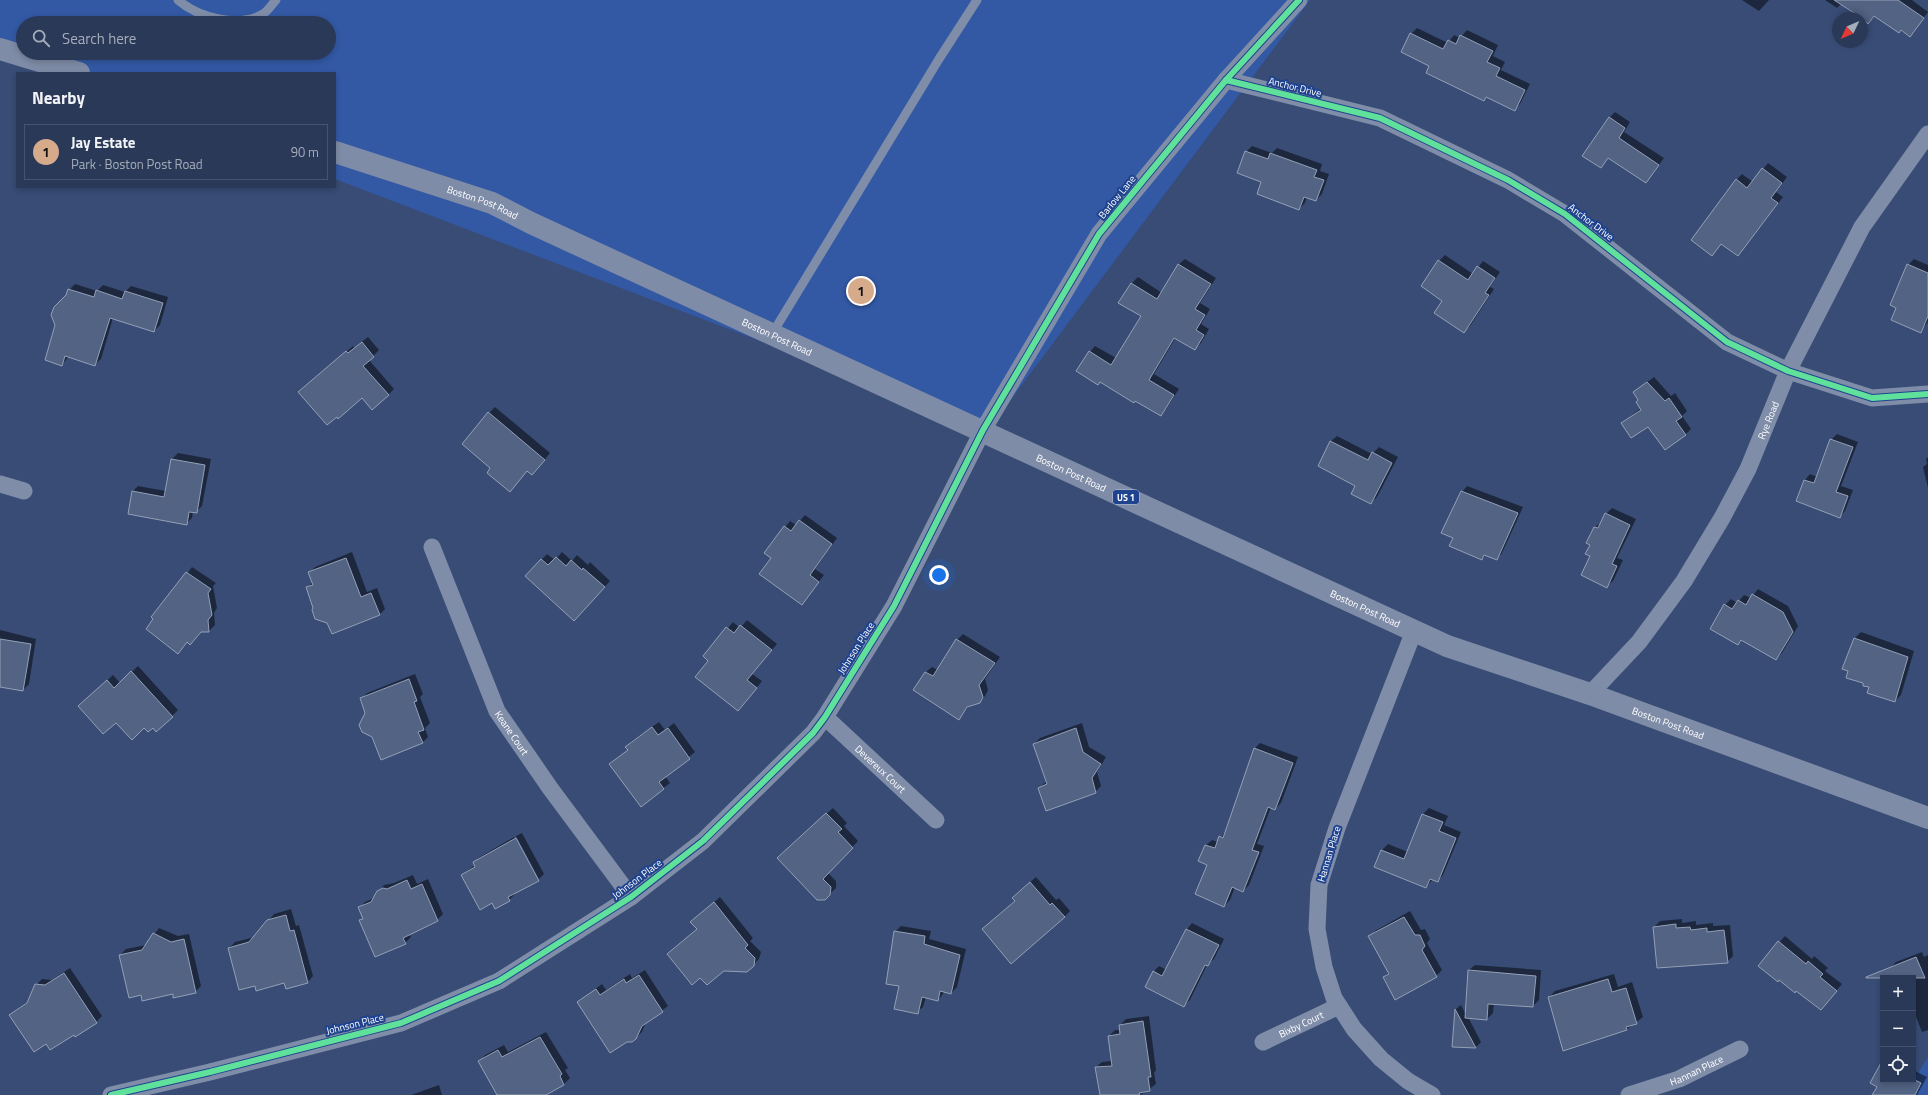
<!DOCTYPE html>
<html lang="en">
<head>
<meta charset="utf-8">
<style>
  :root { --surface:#2a3958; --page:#32405e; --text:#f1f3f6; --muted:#a5acba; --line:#46536e; --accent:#d6ab8b }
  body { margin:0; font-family:"Titillium Web",sans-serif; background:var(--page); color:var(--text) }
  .controls { position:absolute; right:12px; bottom:12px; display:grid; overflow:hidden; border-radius:0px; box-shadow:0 2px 6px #0003 }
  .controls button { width:36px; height:36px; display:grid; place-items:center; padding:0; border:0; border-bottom:1px solid var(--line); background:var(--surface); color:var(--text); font:20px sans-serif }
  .compass { position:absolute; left:1832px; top:12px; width:36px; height:36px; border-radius:50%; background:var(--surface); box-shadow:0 2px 6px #0003; rotate:226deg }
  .you { position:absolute; left:939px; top:575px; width:14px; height:14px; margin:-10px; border:3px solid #fff; border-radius:50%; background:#1a73e8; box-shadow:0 0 0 6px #1a73e833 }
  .badge { display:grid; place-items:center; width:26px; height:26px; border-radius:50%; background:var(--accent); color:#111; font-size:13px; font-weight:700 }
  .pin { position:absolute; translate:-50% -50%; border:2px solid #fff; box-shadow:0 1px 4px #0006 }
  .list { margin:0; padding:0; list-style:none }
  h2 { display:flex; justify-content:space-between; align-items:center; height:52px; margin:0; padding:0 16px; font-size:17px }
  h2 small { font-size:13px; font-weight:400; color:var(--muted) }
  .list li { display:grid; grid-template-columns:26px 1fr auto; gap:12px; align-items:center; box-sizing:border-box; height:56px; margin:0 8px 8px; padding:0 8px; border:1px solid var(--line); border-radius:0px }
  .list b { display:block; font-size:15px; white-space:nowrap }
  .list p { margin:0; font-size:13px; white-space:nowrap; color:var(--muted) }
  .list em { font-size:13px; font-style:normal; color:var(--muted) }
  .icon { flex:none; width:22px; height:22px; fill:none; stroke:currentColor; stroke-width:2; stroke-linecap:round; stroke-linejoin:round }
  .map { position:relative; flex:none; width:1928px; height:1095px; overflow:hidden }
  .search { position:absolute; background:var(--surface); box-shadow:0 2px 6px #0003; left:16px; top:16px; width:320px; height:44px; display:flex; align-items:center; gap:10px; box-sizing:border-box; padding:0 14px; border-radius:22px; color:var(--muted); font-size:15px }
  .panel { position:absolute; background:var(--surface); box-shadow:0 2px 6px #0003; left:16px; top:72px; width:320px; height:116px; border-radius:0px }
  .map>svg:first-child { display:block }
  .green { fill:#3359a5; fill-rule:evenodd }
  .shadow { fill:#0007 }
  .building { fill:#526383; stroke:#94a0b6 }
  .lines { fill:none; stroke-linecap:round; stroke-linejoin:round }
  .lane { stroke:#7f8da8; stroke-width:9 }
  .street { stroke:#7f8da8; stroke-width:17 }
  .primary { stroke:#7f8ca7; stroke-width:22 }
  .cycleway-casing { stroke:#1f438e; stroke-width:8 }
  .cycleway { stroke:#60e19b; stroke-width:6 }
  .labels { text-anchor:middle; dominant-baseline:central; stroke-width:4; stroke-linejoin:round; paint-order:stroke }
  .shield { fill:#1f438e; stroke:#bcc7dd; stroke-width:1 }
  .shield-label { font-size:9px; font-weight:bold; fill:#fff }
  .street-label { font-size:10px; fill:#fff; stroke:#1f438e }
</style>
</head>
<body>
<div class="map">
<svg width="1928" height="1095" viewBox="0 0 1928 1095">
  <rect width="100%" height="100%" fill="#384c75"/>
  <!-- green -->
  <g class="green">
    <path d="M 0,0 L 1310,0 L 973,450 L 983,430 L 928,405 L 335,179 L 335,73 L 57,73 L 0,51 ZM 23,23 L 329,23 L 329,53 L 23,53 Z"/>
    <polygon points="1928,1057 1928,1095 1904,1095"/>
  </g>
  <!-- shadow -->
  <g class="shadow">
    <polygon points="1742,0 1769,0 1759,11"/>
    <polygon points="1825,0 1912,0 1928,12 1910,36 1875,16 1868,23 1841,4 1837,8"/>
    <polygon points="1417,28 1448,43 1454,35 1460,38 1467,30 1498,45 1493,56 1505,62 1501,70 1530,84 1520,104 1514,110 1487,97 1484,100 1431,66 1411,34"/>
    <polygon points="1615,112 1630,122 1624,132 1664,158 1646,182 1609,157 1601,167 1609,118"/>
    <polygon points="1252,146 1272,153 1277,148 1322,164 1320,171 1329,174 1322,194 1316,200 1307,197 1305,203 1299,209 1262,181 1246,152"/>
    <polygon points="1768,163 1787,177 1776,192 1783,197 1738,255 1722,243 1712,255 1736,180 1742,174 1753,182"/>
    <polygon points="1445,255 1473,274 1483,261 1500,272 1490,287 1494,289 1470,326 1464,331 1444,300 1439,261"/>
    <polygon points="1185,259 1216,278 1200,303 1210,309 1201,324 1209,329 1201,343 1195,349 1176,337 1154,374 1179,389 1166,409 1161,415 1090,352 1095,346 1116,358 1142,316 1120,303 1132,283 1138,277 1162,293 1179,264"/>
    <polygon points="1914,259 1928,265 1928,322 1920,332 1898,307 1908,265"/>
    <polygon points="75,284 97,291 103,285 125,292 131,286 168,297 160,325 154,331 113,318 101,359 95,364 69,356 62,365 67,296 69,290"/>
    <polygon points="368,337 379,350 369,360 394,389 388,395 362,397 306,387 353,346 354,348"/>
    <polygon points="1654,377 1671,396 1675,393 1687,411 1682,416 1691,429 1685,435 1648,425 1622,423 1641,408 1639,400 1634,392"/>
    <polygon points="495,407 550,453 538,468 528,470 510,491 492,468 489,413"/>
    <polygon points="1837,434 1858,442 1841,486 1853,490 1845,511 1840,516 1805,480 1810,474 1817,477 1831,440"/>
    <polygon points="1337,436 1372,454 1379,447 1398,457 1377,497 1371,503 1356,485 1319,466 1331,441"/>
    <polygon points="178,453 211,459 202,506 196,512 193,511 192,518 186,524 132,492 138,486 166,491 172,459"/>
    <polygon points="1928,457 1928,488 1923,467 1927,464 1926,459"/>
    <polygon points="1467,486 1523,507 1502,553 1497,559 1486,555 1482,559 1454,538 1462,492"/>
    <polygon points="1612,508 1636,519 1617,558 1623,560 1613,581 1607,586 1591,555 1591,544 1595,527 1602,522 1606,514"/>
    <polygon points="805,515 837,538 815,569 824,575 802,604 772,558 765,553 790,521 796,525"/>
    <polygon points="352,552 367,592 377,588 385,609 379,615 328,622 314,608 308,587 313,582 309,573 315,567"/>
    <polygon points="562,552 572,561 577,555 588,565 590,562 610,581 580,614 526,576 547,554 555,560"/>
    <polygon points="192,567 216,583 213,586 217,608 214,613 215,625 209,631 202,631 190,644 187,641 184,646 154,619"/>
    <polygon points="1758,589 1788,606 1798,626 1782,653 1776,659 1742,639 1738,644 1725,605 1731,599 1737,603 1744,595 1751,598"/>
    <polygon points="747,620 777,644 752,674 762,681 744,704 705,656 733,622 740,628"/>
    <polygon points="0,630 36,639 29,684 23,690 0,686"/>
    <polygon points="1861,632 1914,651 1901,695 1895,701 1844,669 1855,638"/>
    <polygon points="963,634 1000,657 985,679 988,690 985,696 979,702 969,705 959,719 926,672 932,667 938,670 957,640"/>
    <polygon points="138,666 178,710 172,716 153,727 144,727 116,721 85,701 113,675 120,683"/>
    <polygon points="415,674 423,694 420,697 430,723 425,728 428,737 422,743 361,699 367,693"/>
    <polygon points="659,722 665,730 674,723 695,752 665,776 670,783 641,805 611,764 628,750 626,747 632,741"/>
    <polygon points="1082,723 1089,747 1106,757 1097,772 1101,786 1095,792 1039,788 1047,781 1034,744 1040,738"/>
    <polygon points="1260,743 1298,757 1281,803 1275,809 1271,807 1257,844 1264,846 1249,885 1243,891 1235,887 1230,900 1224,906 1208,864 1206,845 1212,840 1218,842 1226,831 1254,749"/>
    <polygon points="833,808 847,823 844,826 858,841 828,873 836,881 836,888 824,899 784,852"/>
    <polygon points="1429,808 1448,816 1444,825 1461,832 1443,875 1438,881 1433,879 1426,887 1375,867 1382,850 1388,844 1408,852 1423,814"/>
    <polygon points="522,833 544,874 539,879 516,836"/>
    <polygon points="514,837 537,879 539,879 514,892 515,894 509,900 492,902 462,875 475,865 474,862 480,857"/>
    <polygon points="413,875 417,884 428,879 443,914 437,920 409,934 411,937 405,943 360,921 363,918 359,908 365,902 374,898 384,885 394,883"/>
    <polygon points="1036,877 1056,900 1059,898 1070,911 1064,917 989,923 1016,900 1019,892"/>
    <polygon points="720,897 753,938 750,941 761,952 759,959 747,971 674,948 698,928 698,916"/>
    <polygon points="291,909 296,926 299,925 313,976 308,982 256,985 229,948 235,942 255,937 274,914"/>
    <polygon points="1410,911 1421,930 1425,929 1430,939 1427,943 1442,970 1436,976 1384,977 1389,972 1370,937 1375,931"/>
    <polygon points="1682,919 1682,923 1696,921 1696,925 1713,923 1713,926 1730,925 1733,956 1727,962 1654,927 1660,921"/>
    <polygon points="1192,923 1224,939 1214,959 1207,965 1190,1000 1184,1005 1153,972 1159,966 1167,970 1187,929"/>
    <polygon points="901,926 931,931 929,939 966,949 957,987 951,993 944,991 943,994 938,1000 926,997 923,1007 917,1012 895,932"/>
    <polygon points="159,928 178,936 189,934 201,986 195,992 142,994 120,955 126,949 146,945"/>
    <polygon points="1785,936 1812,959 1814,956 1828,968 1825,971 1842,984 1826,1003 1796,990 1780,979 1778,981 1759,966"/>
    <polygon points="1922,952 1924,957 1928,955 1928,1030 1922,1032 1913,1009 1913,978 1894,978 1890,968 1896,962"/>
    <polygon points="1475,965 1541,970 1539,1000 1533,1006 1494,1003 1493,1013 1487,1019 1468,1017 1481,1042 1476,1047 1453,1046 1455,1010 1461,1005 1466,1015 1469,970"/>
    <polygon points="70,968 102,1016 96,1022 74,1033 47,1043 10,1015 29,1001 36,985 42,979 52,980"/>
    <polygon points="645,970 668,1006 646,1022 642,1032 636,1038 578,1002 602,984 606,990 630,974 632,978"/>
    <polygon points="1614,974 1618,987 1632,982 1643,1017 1626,1030 1549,997 1555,991"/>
    <polygon points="1149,1016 1156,1070 1154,1073 1156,1084 1141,1095 1101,1095 1096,1067 1102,1062 1112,1061 1109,1036 1115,1030 1120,1030 1120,1025 1126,1019"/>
    <polygon points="546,1032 568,1068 565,1070 570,1078 564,1084 543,1095 498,1095 480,1061 485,1055 504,1045 508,1052"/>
    <polygon points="1883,1062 1883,1080 1913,1080 1913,1070 1927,1077 1917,1095 1874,1095 1878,1086 1871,1082"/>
    <polygon points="439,1085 442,1095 411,1095"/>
  </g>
  <!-- building -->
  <g class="building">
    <polygon points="1834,0 1898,0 1924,18 1910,37 1901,30 1899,33 1874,16 1868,24 1862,18"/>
    <polygon points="1410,33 1443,49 1448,40 1456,44 1460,35 1493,51 1487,62 1500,68 1496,76 1525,90 1515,111 1486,97 1484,101 1426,73 1429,66 1401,52"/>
    <polygon points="1609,117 1625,128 1619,138 1659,165 1646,183 1608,158 1601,168 1582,156"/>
    <polygon points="1245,151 1268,159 1270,153 1317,170 1314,177 1324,180 1316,201 1304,197 1299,210 1257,194 1261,182 1237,173"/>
    <polygon points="1762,168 1782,183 1771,198 1778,203 1738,256 1721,244 1712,256 1691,240 1736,179 1747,188"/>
    <polygon points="1438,260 1468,280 1477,266 1495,278 1485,293 1489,295 1464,333 1434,313 1442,301 1421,286"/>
    <polygon points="1178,264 1211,284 1195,309 1205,315 1196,330 1204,335 1195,350 1174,338 1149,380 1174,395 1161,416 1135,401 1134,403 1100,382 1098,385 1076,371 1089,351 1111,365 1141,316 1118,303 1131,283 1157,299"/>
    <polygon points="1907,264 1928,273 1928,316 1921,333 1891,320 1896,308 1890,305"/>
    <polygon points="68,289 94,297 96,290 122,299 125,291 163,303 154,332 110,318 95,366 65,356 62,366 45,360 55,325 51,315 54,307 66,295"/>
    <polygon points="362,342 374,357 363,366 389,395 372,410 362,398 338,419 337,417 327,425 298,392 346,351 348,353"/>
    <polygon points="1647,382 1665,401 1669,398 1682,417 1676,421 1686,435 1665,450 1648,427 1631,438 1621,423 1641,410 1636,402 1638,400 1633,392"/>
    <polygon points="488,412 545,460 532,475 527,471 510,492 487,473 490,468 462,444"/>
    <polygon points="1830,439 1853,447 1836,492 1848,496 1840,518 1796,501 1804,480 1814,483"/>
    <polygon points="1330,441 1368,460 1372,452 1392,463 1371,504 1351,494 1355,486 1318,466"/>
    <polygon points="171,459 205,465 197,513 189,512 187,525 128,514 132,491 164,497"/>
    <polygon points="1461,491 1518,513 1497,560 1484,555 1482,560 1449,546 1453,538 1441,533"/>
    <polygon points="1605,513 1630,525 1612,564 1617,566 1607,588 1581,575 1590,556 1585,554 1590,545 1586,543 1594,527 1598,528"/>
    <polygon points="799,520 832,544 810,575 819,582 802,605 759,574 771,558 764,553 784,526 791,531"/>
    <polygon points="556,557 566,566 571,560 582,570 583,568 605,587 574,621 525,576 541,559 548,565"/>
    <polygon points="346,558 361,597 371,593 380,615 332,634 327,623 315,619 312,610 313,608 306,587 313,585 308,572"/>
    <polygon points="186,572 211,589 208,593 212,615 208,620 209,632 201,632 190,645 187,642 178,654 146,629 153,619 151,617"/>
    <polygon points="1752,594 1783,612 1793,632 1776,660 1741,640 1738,645 1710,629 1724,604 1732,609 1738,600 1746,605"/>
    <polygon points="740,625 772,650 747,680 757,688 738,711 695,677 708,661 703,656 726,627 734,633"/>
    <polygon points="1854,638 1908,657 1895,702 1867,693 1869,687 1863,686 1863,683 1846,678 1848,671 1842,669"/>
    <polygon points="0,639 31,644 23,691 0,687"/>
    <polygon points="956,639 995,663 979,685 983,697 980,703 967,707 959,720 913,690 925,672 933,676"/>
    <polygon points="131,671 173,717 156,732 153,728 148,732 144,728 132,740 116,723 103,734 78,706 107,680 114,688"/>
    <polygon points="409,679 417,701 414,702 424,730 418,732 423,743 381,760 372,737 362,732 359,725 365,713 360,698"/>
    <polygon points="652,727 658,735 668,728 690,759 659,782 664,789 641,807 609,764 628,750 625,747"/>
    <polygon points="1076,728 1083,752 1101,764 1092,778 1096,793 1046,811 1038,788 1047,784 1033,744"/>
    <polygon points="1254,748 1293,763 1275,810 1268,807 1252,850 1259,852 1243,892 1232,887 1224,907 1195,894 1207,865 1198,861 1205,845 1215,848 1219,836 1223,838"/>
    <polygon points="826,813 842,829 838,832 853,848 823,879 831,887 830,895 825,900 817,900 777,858"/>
    <polygon points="1422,814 1443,822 1439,831 1456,838 1438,882 1430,879 1426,888 1374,867 1381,850 1404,859"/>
    <polygon points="516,838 539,881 508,897 510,901 495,909 492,903 480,910 461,875 475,867 473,862"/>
    <polygon points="407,880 411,889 422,884 438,921 403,938 406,944 375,957 359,920 363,919 358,907 371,902 377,891 383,888 387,889"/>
    <polygon points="1030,882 1050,905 1052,903 1065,917 1011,964 982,929 1015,901 1012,898"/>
    <polygon points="714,902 748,945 745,948 755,958 754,966 747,972 724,971 707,985 700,978 692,985 667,954 697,929 690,922"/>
    <polygon points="286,915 290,931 294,930 308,983 286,989 284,983 256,991 255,986 239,990 228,948 249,942 267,920"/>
    <polygon points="1404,917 1415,935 1420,935 1425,946 1422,950 1437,977 1395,1000 1383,977 1389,974 1368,936"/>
    <polygon points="1676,924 1676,928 1690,927 1691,930 1707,928 1707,932 1724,930 1728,963 1657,968 1653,927"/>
    <polygon points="1186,929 1219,945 1208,966 1205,965 1184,1007 1145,987 1153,971 1162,976"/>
    <polygon points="894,931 925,936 924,944 960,955 951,994 940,991 938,1001 922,997 918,1014 894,1009 899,986 886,984"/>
    <polygon points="153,933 171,942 184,939 196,993 173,998 173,994 142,1001 141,995 129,998 119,955 142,950"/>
    <polygon points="1778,941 1806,964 1808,961 1823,974 1820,977 1837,991 1821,1010 1796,991 1795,993 1779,980 1778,982 1758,966"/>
    <polygon points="1916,957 1925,978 1866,978 1866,977"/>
    <polygon points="1468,970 1536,976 1533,1007 1488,1004 1487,1020 1465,1018"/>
    <polygon points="64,973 97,1023 75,1037 74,1035 50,1050 46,1044 34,1052 9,1015 27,1003 35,984 45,985"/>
    <polygon points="639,975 663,1012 642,1026 636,1039 632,1042 627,1042 610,1053 577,1002 596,989 600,995 624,979 626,983"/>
    <polygon points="1608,979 1612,992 1626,988 1637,1024 1626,1027 1627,1030 1563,1051 1548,997"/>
    <polygon points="1455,1009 1476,1048 1452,1047"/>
    <polygon points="1143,1021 1151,1077 1148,1077 1150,1091 1139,1093 1140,1095 1100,1095 1095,1067 1112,1066 1108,1036 1120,1034 1119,1025"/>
    <polygon points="540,1037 562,1074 560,1076 564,1085 546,1095 497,1095 478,1061 498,1050 502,1057"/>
    <polygon points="1882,1061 1883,1080 1913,1080 1913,1079 1921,1083 1915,1095 1872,1095 1877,1087 1870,1083"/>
  </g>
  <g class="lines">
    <!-- lane -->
    <g class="lane">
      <path d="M 178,0 C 199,18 238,28 263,14 C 268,11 272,4 276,0"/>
      <polyline points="772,334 939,59 977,0"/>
    </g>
    <!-- street -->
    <g class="street">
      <polyline points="1226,80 1380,118 1508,180 1565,214 1727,342 1788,371 1872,398 1928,394"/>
      <polyline points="0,484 24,491"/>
      <path id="s1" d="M 432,547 L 497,711 L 550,788 L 631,897"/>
      <polyline points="1414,631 1337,828 1319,885 1317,929 1324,967 1334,998 1354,1029 1381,1059 1408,1081 1432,1095"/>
      <path id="s2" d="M 1590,694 L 1639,642 L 1684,581 L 1722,518 L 1748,469 L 1788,371 L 1862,227 L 1928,134"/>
      <path id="s3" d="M 825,717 L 936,820"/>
      <path id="s4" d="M 1263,1042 L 1339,1006"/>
      <polyline points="111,1095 210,1072 401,1023 499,981 631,897 703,841 813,733 825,717 894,606 983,430 1099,234 1226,80 1299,0"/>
      <path id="s5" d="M 1629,1095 L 1679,1079 L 1740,1049"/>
    </g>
    <!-- primary -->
    <g class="primary">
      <polyline points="0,49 79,73"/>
      <path id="s6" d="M 335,152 L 492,203 L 531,223 L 1447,646 L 1590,694 L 1928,818"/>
    </g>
    <!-- cycleway casing -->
    <g class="cycleway-casing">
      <g id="cycleway">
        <polyline points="1226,80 1380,118 1508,180 1565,214 1727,342 1788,371 1872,398 1928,394"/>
        <polyline points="111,1095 210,1072 401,1023 499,981 631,897 703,841 813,733 825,717 894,606 983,430 1099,234 1226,80 1299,0"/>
      </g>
    </g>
    <!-- cycleway -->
    <use href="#cycleway" class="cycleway"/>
  </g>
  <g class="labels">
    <!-- shield labels -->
    <rect class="shield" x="1113" y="490" width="26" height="14" rx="3"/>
    <g class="shield-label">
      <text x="1126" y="497">US 1</text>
    </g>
    <!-- street labels -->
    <g class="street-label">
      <text transform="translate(1295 87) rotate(14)">Anchor Drive</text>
      <text transform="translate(1117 197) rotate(-51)">Barlow Lane</text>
      <text stroke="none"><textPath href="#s6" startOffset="156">Boston Post Road</textPath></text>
      <text transform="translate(1591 222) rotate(37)">Anchor Drive</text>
      <text stroke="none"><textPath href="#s6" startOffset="480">Boston Post Road</textPath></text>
      <text stroke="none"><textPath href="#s2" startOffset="329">Rye Road</textPath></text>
      <text stroke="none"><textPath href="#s6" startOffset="804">Boston Post Road</textPath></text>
      <text stroke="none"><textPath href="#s6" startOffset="1128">Boston Post Road</textPath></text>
      <text transform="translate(856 648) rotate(-58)">Johnson Place</text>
      <text stroke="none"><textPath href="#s6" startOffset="1452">Boston Post Road</textPath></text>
      <text stroke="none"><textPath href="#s1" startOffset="203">Keane Court</textPath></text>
      <text stroke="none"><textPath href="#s3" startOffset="76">Devereux Court</textPath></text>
      <text transform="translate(1329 854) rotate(-73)">Hannan Place</text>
      <text transform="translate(637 879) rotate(-37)">Johnson Place</text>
      <text transform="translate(355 1024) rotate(-14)">Johnson Place</text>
      <text stroke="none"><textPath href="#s4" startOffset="42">Bixby Court</textPath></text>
      <text stroke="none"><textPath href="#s5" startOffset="72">Hannan Place</textPath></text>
    </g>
  </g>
</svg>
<div class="controls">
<button>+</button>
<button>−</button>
<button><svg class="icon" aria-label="locate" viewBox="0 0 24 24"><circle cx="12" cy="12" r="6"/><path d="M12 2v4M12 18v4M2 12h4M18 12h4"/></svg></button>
</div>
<svg class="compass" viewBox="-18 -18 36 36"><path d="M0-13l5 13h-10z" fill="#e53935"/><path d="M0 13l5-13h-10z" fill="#a5acba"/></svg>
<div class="you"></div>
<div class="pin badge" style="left:861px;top:291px">1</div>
<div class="search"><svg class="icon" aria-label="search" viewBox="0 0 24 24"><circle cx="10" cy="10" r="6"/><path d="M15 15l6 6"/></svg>Search here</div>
<section class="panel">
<h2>Nearby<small></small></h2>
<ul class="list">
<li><span class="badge">1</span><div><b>Jay Estate</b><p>Park · Boston Post Road</p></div><em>90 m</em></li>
</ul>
</section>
</div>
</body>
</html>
